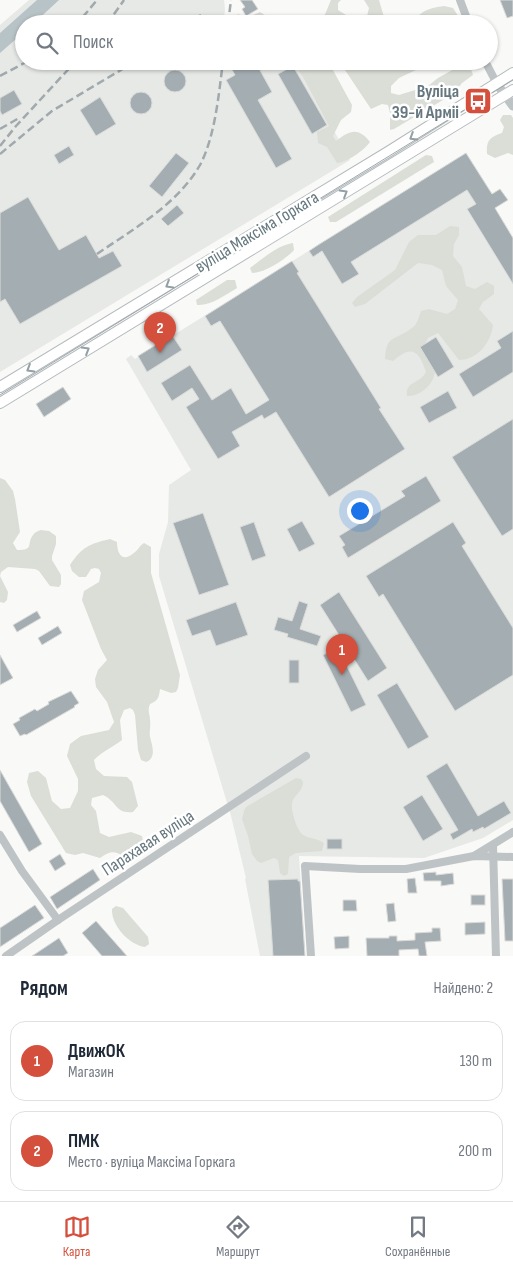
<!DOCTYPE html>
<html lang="ru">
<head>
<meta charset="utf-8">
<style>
  :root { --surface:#fff; --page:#f6f6f7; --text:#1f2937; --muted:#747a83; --line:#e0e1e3; --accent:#d4503d }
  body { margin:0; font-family:"Sofia Sans Condensed",sans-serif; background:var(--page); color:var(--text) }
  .you { position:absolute; left:359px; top:510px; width:18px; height:18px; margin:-12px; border:4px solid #fff; border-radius:50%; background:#1a73e8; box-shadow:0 0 0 8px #1a73e833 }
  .badge { display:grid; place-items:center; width:32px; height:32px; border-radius:50%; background:var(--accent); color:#fff; font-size:16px; font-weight:700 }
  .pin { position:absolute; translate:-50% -41px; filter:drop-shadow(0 1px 2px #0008) }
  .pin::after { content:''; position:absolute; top:26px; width:18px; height:15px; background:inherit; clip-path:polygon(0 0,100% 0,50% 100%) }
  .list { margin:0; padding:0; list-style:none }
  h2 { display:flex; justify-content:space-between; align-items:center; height:65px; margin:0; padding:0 20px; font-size:21px }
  h2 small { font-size:16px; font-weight:400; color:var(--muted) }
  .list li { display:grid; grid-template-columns:32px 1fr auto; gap:15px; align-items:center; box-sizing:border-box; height:80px; margin:0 10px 10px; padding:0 10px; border:1px solid var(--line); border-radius:15px }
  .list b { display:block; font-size:19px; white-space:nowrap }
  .list p { margin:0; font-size:16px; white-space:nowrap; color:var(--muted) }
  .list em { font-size:16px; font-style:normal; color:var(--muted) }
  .icon { flex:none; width:28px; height:28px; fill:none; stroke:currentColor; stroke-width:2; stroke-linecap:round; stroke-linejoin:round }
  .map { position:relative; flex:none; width:513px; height:956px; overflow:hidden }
  .search { position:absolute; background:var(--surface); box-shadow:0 1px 4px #0004; left:15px; right:15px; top:15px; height:55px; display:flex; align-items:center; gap:12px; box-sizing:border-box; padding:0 18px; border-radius:28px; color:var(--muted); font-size:19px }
  .sheet { height:245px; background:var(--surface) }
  nav { display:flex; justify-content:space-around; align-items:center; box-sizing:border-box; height:70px; border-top:1px solid var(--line); background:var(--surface); font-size:14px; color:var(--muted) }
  nav a { display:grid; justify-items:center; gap:2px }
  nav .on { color:var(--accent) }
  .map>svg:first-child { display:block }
  .built { fill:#e7e9e7 }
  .green { fill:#daded7 }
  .water { fill:#b7c3c6 }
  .building { fill:#a4aeb2; stroke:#dbdbd9 }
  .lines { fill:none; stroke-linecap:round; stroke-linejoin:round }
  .secondary-casing { stroke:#b3babd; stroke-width:12 }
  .minor { stroke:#bec4c6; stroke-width:8 }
  .tertiary { stroke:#bec4c6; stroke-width:9 }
  .secondary { stroke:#fff; stroke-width:10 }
  .tram { stroke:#a1a9ac; stroke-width:1 }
  .rail { stroke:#a1a9ac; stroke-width:2.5; stroke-dasharray:8 4; stroke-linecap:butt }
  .oneway { stroke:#94a0a5 }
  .labels { text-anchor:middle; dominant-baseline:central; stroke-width:5; stroke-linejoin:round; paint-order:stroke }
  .poi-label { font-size:18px; font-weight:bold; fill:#66787f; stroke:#fff; text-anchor:end }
  .street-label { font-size:18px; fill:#66787f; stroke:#fff }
</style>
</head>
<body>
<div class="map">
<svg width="513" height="956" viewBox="0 0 513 956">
  <rect width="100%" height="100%" fill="#f9f9f7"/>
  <!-- built -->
  <g class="built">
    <polygon points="29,0 224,0 225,9 223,24 24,24 24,61 296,61 350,160 0,372 0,25"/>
    <polygon points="466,153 492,194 467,210 513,284 513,820 483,838 424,858 299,856 305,956 260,956 245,879 246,878 231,816 159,576 159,554 168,522 169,485 191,470 126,359 131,355 135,359"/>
  </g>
  <!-- green -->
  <g class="green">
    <polygon points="331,0 341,0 338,3 338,10 354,20 353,24 321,24"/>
    <polygon points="364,0 379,0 386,24 365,24 369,8"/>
    <path d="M 444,6 L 453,8 L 458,16 L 459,24 L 413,24 C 420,10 430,8 444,6 Z"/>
    <polygon points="260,12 266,16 269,24 238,24 236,17 238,14 246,18"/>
    <path d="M 284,61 L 328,61 L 352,105 L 351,112 L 341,120 L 333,136 L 336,141 C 350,130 358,127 370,142 C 363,151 348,162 337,163 L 327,147 L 318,143 L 317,132 L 329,126 L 303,77 L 293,64 Z"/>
    <polygon points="339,61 435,61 399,78 391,86 391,93 399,95 428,86 438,78 463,64 470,66 473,75 462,83 453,94 394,129 390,130 390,113 388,105 382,104 371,109"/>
    <path d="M 503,115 L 511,115 L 513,118 L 513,155 L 508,153 L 495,158 L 487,154 C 486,140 490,137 502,133 L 504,127 L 500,120 Z"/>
    <polygon points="426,155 432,156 434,162 336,222 330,222 328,217"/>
    <path d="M 450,226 L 459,227 L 459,235 L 454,244 L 453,256 L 462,267 L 466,286 L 475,289 L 487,282 L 494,286 L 494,294 L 483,302 L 479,309 L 493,325 C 491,342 478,360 459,360 L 438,333 L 428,338 L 425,344 C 428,351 434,360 435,367 C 437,382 421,397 407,396 C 405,381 420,384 426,372 C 419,351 412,344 393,361 L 385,359 C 386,334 395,341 412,328 C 417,325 419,317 421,311 L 429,309 L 447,314 L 455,309 L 458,300 L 446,286 L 442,270 L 432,265 L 418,263 L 365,304 L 355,307 L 352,303 L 357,297 L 395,270 L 409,242 L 418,235 L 436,235 Z"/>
    <path d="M 293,243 L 294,250 C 286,259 265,273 252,273 L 250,268 C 262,259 278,245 293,243 Z"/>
    <path d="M 227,280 L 235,280 L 237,288 C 225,295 211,306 197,305 L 196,300 Z"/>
    <path d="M 0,478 L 5,480 L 13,491 L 15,499 L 20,532 L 13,543 L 17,550 C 35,550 26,544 33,535 C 35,532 38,531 41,530 L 49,531 L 56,536 L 56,544 L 52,556 L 52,560 L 61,575 L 61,584 L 59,587 L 50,586 L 39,571 L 35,569 L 8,567 L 1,572 L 0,576 L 8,592 L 7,600 L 4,603 L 0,602 Z"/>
    <path d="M 110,539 L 117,542 C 117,555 123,563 135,552 C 139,549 139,546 144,543 L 151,547 L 151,573 L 180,675 L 178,688 L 176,692 L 171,693 L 160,689 C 159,697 158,701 150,704 C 147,711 150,714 150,720 C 151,726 149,731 150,737 C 152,745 157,758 146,762 L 141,760 L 138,750 L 135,715 L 133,710 L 130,708 L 124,710 L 120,720 L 122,740 C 113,747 103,751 94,760 L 96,769 L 104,776 L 127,777 L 132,782 L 138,806 L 133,812 C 115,814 118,802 103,795 L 92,798 L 91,805 L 96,811 L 100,833 L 109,837 L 131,832 L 142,836 L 144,848 L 138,859 L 131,861 C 118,852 113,848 100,858 L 83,853 L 75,855 L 66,853 L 31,796 L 27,782 L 29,773 L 38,771 L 46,778 L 52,801 L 61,809 L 70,808 L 78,791 L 78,779 L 67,756 L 70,744 L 81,736 L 109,730 L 114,722 L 107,702 L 96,687 L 95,679 L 98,670 L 107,660 L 101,649 L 82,600 L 84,591 L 99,582 L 101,573 L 99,569 L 95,568 L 91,569 L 86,577 L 79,577 L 72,571 L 70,565 C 82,547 89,544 110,539 Z"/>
    <path d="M 296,778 L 301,779 L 303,782 C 303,790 297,793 293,800 C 289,807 297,833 305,836 C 312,839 317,838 324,843 L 322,851 L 296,853 L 289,857 L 288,874 L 284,876 L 280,873 L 278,860 L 274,858 L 261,863 L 257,861 L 252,854 L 248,836 L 242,819 L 244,811 L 246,807 Z"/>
    <path d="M 116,906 L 123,908 L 148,937 L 149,944 L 145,947 C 129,945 111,925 112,909 Z"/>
  </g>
  <!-- water -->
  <polygon class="water" points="37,0 59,0 33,24 24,24 24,32 0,53 0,33"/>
  <!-- building -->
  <g class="building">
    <polygon points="240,0 252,0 258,9 246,16 242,9 245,7"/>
    <polygon points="500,0 513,0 513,16 507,18"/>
    <polygon points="243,61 247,68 256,63 272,92 258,100 292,159 276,168 226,80 235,75 231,68"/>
    <polygon points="293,66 327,125 312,134 278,74"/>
    <circle cx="175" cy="81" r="11"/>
    <polygon points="14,90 22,104 2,115 0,111 0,98"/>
    <circle cx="141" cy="103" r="11"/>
    <polygon points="100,97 116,124 96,136 80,110"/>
    <polygon points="69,146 74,155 59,164 54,155"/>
    <polygon points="176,153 189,163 162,197 149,186"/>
    <polygon points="466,153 492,194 500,189 508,200 495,208 513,238 513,284 467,209 476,204 467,190 351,262 359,274 342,284 322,251 313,257 309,251 318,245"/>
    <polygon points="28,197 59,250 86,235 99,258 113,251 122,266 20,324 5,299 0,302 0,213"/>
    <polygon points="177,205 184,213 168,226 161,219"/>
    <polygon points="292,261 299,272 297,273 381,408 379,409 405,449 329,497 276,412 264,419 262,415 232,432 240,446 218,459 186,407 199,399 192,388 172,401 161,383 190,365 212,400 231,388 246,414 269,400 220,321 211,326 205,316"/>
    <polygon points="513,331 513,372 473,397 459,374 501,348 497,341"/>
    <polygon points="172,335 182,350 147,372 138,356"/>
    <polygon points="436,337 454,367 438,377 420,347"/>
    <polygon points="63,387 71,399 44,417 36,404"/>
    <polygon points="448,391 457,408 429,423 420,407"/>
    <polygon points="513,419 513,529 502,536 452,457"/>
    <polygon points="426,476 441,501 348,558 342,547 345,545 339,536 405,496 401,491"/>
    <polygon points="203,513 229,585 199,595 173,523"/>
    <polygon points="302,521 315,544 299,552 287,529"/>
    <polygon points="254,522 266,556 252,561 240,527"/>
    <polygon points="453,522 466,543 462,546 513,628 513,675 455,711 383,594 379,597 366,576"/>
    <polygon points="339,592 387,668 368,681 320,605"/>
    <polygon points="299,601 308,604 300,629 321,636 317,646 287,637 288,634 274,630 278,617 292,621"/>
    <polygon points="236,602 248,635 216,646 210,630 192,636 186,620"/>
    <polygon points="37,611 41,618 17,632 13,625"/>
    <polygon points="58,626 62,633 42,645 38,638"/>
    <polygon points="338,648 366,705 351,712 323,655"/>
    <polygon points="0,655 13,678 0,685"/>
    <rect x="289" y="660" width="10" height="23"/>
    <polygon points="397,683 429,737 408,749 377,695"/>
    <polygon points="71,691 79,703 74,706 75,707 26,735 25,734 20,736 13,724 20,720 19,718 35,709 37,711 49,704 48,702"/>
    <polygon points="447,763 478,816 504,801 511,813 484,829 483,827 473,832 472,829 453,840 450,834 458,830 426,776"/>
    <polygon points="0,770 42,844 29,852 0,801"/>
    <polygon points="422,795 443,829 423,841 403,807"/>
    <rect x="327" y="839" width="15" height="10"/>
    <polygon points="60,854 66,864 55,871 49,861"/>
    <polygon points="93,869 100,880 57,909 50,897"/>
    <polygon points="436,872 436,875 453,873 454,884 441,886 441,881 424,881 423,873"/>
    <polygon points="415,878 417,893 408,893 407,879"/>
    <polygon points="298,879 298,881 300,881 305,956 273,956 268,880"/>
    <polygon points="502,879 513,879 513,941 505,941"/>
    <rect x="471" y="895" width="14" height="10"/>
    <polygon points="343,900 356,900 357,911 343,911"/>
    <polygon points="394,903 396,921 388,922 386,904"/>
    <polygon points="35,905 44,918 0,947 0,928"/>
    <polygon points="96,921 127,956 102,956 82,933"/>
    <polygon points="485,922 485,934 465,935 465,923"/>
    <polygon points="432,928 440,928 441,941 425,942 427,956 419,956 418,949 399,950 399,956 367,956 366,938 389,938 389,936 397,936 397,941 415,940 415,933 432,932"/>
    <polygon points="349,936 349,948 335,949 334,937"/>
    <polygon points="59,938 68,953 63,956 32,956"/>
  </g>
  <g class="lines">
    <!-- secondary casing -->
    <g class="secondary-casing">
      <g id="secondary">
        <polyline points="0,387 388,152 513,73"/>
        <polyline points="0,403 513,90"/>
      </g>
    </g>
    <!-- minor -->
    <g class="minor">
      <polyline points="460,0 469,24"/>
      <polyline points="485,61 497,84"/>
      <polyline points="0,835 22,871 58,920"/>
      <polyline points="493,845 496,956"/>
      <polyline points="474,856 513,832"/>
      <polyline points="6,956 58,920 306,756"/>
      <polyline points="311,956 305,866 360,869 406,869 474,856 513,857"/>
    </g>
    <!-- tertiary -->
    <polyline class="tertiary" points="497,84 513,106"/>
    <!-- secondary -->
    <use href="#secondary" class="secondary"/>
    <!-- tram -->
    <polyline class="tram" points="0,395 513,80"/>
    <!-- rail -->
    <g class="rail">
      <polyline points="73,24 82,18 97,0"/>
      <polyline points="107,24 124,0"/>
      <polyline points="186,24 201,15"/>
      <polyline points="201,24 204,22"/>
      <polyline points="228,24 231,0"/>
      <polyline points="0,76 28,61"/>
      <polyline points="0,129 19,118"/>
      <polyline points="0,146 16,126 76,61"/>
      <polyline points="0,154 52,111 136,61"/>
      <path d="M 97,254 C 133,229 177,205 200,165 C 215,137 219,93 223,61"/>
    </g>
  </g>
  <!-- one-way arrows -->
  <defs><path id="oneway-chevron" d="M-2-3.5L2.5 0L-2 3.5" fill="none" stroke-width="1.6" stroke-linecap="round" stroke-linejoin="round" transform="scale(1.25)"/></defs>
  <g class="oneway">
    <use href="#oneway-chevron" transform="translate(413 137) rotate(148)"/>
    <use href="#oneway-chevron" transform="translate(344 193) rotate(-31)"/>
    <use href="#oneway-chevron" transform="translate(169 285) rotate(149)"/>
    <use href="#oneway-chevron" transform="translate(86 350) rotate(-31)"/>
    <use href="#oneway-chevron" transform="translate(30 369) rotate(149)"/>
  </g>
  <!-- icons -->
  <defs>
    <g id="bus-square" transform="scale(1.4375)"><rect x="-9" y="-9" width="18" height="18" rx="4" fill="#d4503d" stroke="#fff"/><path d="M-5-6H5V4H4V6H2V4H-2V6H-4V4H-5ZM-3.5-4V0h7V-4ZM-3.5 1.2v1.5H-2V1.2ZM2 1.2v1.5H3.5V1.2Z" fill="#fff"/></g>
  </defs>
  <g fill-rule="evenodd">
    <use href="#bus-square" x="478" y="101"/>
  </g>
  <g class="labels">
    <!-- poi labels -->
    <g class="poi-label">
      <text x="459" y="91">Вуліца<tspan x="459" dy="21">39-й Арміі</tspan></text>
    </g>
    <!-- street labels -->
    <g class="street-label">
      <text transform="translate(257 232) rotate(-31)">вуліца Максіма Горкага</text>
      <text transform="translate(148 843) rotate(-33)">Парахавая вуліца</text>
    </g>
  </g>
</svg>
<div class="you"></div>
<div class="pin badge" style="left:342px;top:675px">1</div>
<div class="pin badge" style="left:160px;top:353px">2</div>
<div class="search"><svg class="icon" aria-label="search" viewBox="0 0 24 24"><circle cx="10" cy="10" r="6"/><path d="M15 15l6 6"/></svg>Поиск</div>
</div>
<section class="sheet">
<h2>Рядом<small>Найдено: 2</small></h2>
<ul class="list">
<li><span class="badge">1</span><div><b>ДвижОК</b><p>Магазин</p></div><em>130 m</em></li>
<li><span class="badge">2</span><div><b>ПМК</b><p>Место · вуліца Максіма Горкага</p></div><em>200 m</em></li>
</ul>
</section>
<nav>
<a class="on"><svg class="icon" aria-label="map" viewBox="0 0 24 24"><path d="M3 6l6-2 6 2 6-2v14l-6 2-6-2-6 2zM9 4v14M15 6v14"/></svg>Карта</a>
<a><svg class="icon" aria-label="directions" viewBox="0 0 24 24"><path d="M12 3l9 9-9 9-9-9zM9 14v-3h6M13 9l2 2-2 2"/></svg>Маршрут</a>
<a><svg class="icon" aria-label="saved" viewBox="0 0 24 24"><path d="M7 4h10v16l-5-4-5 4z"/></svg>Сохранённые</a>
</nav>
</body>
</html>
